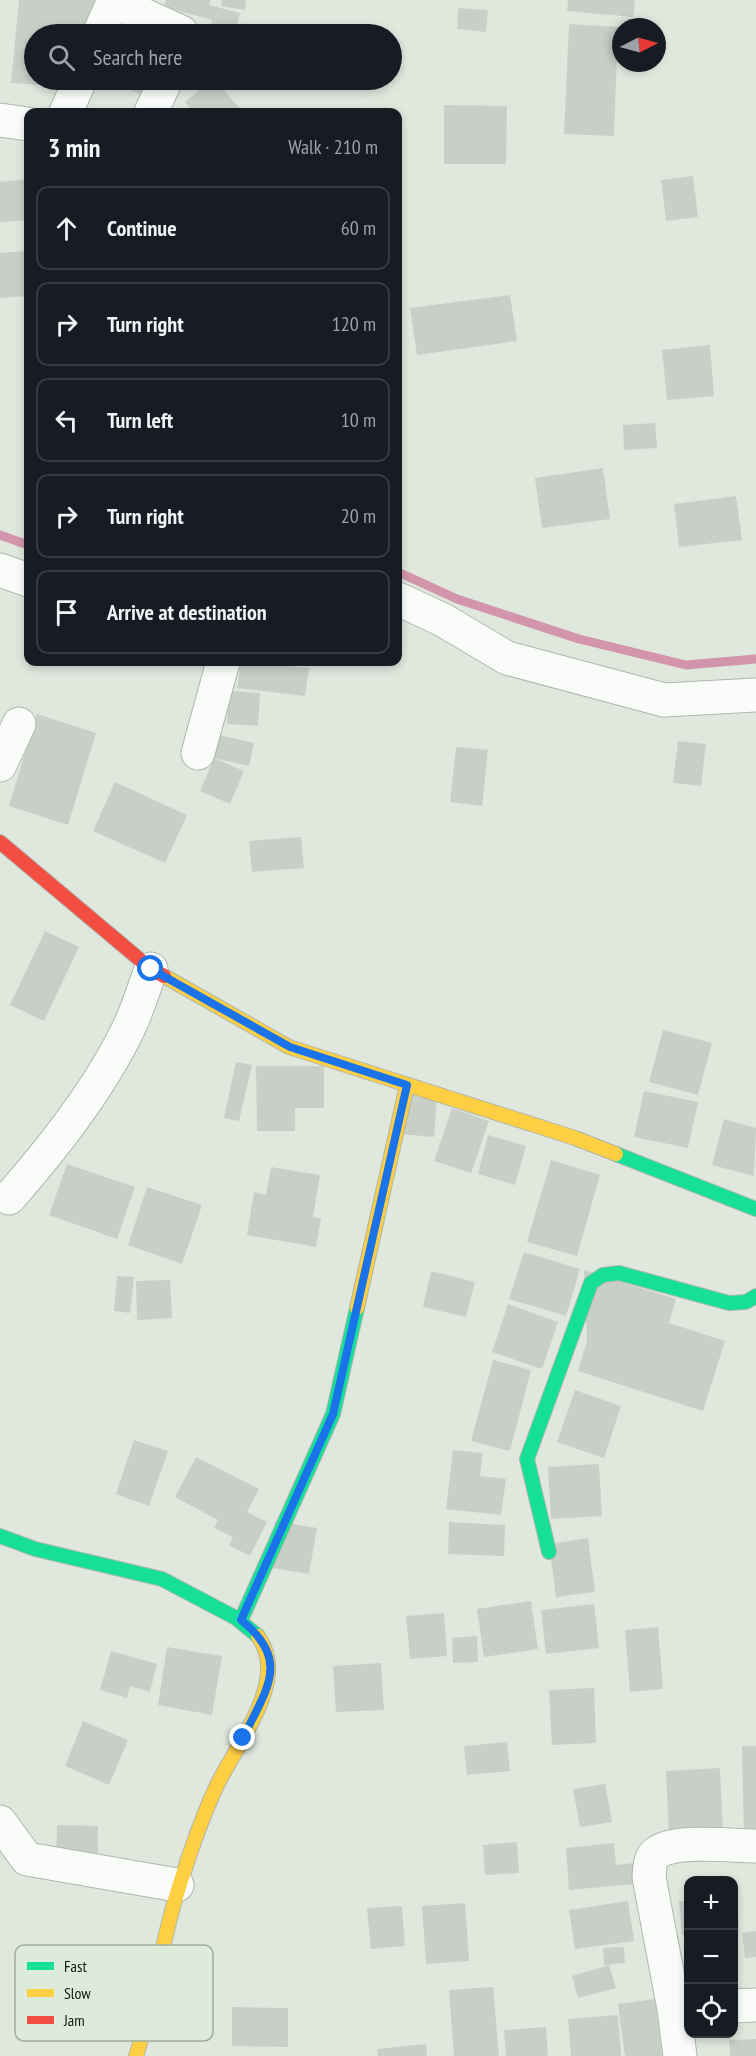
<!DOCTYPE html>
<html lang="en">
<head>
<meta charset="utf-8">
<style>
  :root { --surface:#171b24; --page:#242831; --text:#f1f3f6; --muted:#9ea1a6; --line:#363941 }
  body { margin:0; font-family:"PT Sans Narrow",sans-serif; background:var(--page); color:var(--text) }
  .controls { position:absolute; right:18px; bottom:18px; display:grid; overflow:hidden; border-radius:12px; box-shadow:0 3px 9px #0003 }
  .controls button { width:54px; height:54px; display:grid; place-items:center; padding:0; border:0; border-bottom:2px solid var(--line); background:var(--surface); color:var(--text); font:30px sans-serif }
  .compass { position:absolute; left:612px; top:18px; width:54px; height:54px; border-radius:50%; background:var(--surface); box-shadow:0 3px 9px #0003; rotate:84deg }
  .stop { position:absolute; width:18px; height:18px; margin:-14px; border:4px solid #1a73e8; border-radius:50%; background:#fff }
  .stop.end { background:#1a73e8; border-color:#fff; box-shadow:0 2px 6px #0008 }
  .list { margin:0; padding:0; list-style:none }
  h2 { display:flex; justify-content:space-between; align-items:center; height:78px; margin:0; padding:0 24px; font-size:26px }
  h2 small { font-size:20px; font-weight:400; color:var(--muted) }
  .list li { display:grid; grid-template-columns:39px 1fr auto; gap:18px; align-items:center; box-sizing:border-box; height:84px; margin:0 12px 12px; padding:0 12px; border:2px solid var(--line); border-radius:12px }
  .list b { display:block; font-size:22px; white-space:nowrap }
  .list em { font-size:20px; font-style:normal; color:var(--muted) }
  .icon { flex:none; width:33px; height:33px; fill:none; stroke:currentColor; stroke-width:2; stroke-linecap:round; stroke-linejoin:round }
  .map { position:relative; flex:none; width:756px; height:2056px; overflow:hidden }
  .search { position:absolute; background:var(--surface); box-shadow:0 3px 9px #0003; left:24px; top:24px; width:378px; height:66px; display:flex; align-items:center; gap:15px; box-sizing:border-box; padding:0 21px; border-radius:33px; color:var(--muted); font-size:22px }
  .panel { position:absolute; background:var(--surface); box-shadow:0 3px 9px #0003; left:24px; top:108px; width:378px; height:558px; border-radius:12px }
  .map>svg:first-child { display:block }
  .lines { fill:none; stroke-linecap:round; stroke-linejoin:round }
  .stream { stroke:#d295ac; stroke-width:9 }
  .building { fill:#c8cfc7 }
  .street-casing { stroke:#b0b6af; stroke-width:35 }
  .fast-casing { stroke:#b0b6af; stroke-width:16 }
  .slow-casing { stroke:#b0b6af; stroke-width:16 }
  .jam-casing { stroke:#b0b6af; stroke-width:16 }
  .street { stroke:#fafcfa; stroke-width:33 }
  .fast { stroke:#16e098; stroke-width:14 }
  .slow { stroke:#ffcf43; stroke-width:14 }
  .jam { stroke:#f24e42; stroke-width:14 }
  .route { stroke:#1a73e8; stroke-width:8 }
  .key { fill:#ddecda; stroke:#a0ac9d; stroke-width:1.5 }
  .key-label { font-size:16px; fill:#111610 }
</style>
</head>
<body>
<div class="map">
<svg width="756" height="2056" viewBox="0 0 756 2056">
  <rect width="100%" height="100%" fill="#e0e8de"/>
  <g class="lines">
    <!-- stream -->
    <g class="stream">
      <polyline points="0,535 28,545"/>
      <polyline points="398,572 457,599 579,639 686,665 756,659"/>
    </g>
  </g>
  <!-- building -->
  <g class="building">
    <polygon points="19,0 104,0 90,34 34,34 34,80 71,80 68,87 11,83"/>
    <polygon points="166,0 211,0 209,5 240,13 235,34 209,34 212,20 164,7"/>
    <polygon points="222,0 246,0 245,10 221,6"/>
    <polygon points="568,0 635,0 633,17 567,11"/>
    <polygon points="458,8 488,10 486,32 457,29"/>
    <polygon points="112,19 153,34 106,34"/>
    <polygon points="242,23 283,34 239,34"/>
    <polygon points="569,24 618,27 614,136 564,134"/>
    <polygon points="101,80 156,80 149,97"/>
    <polygon points="212,80 215,80 243,112 194,112 185,102"/>
    <polygon points="444,105 507,106 506,164 444,164"/>
    <polygon points="693,176 698,217 666,221 661,180"/>
    <polygon points="28,179 28,220 0,222 0,182"/>
    <polygon points="28,251 28,296 0,298 0,253"/>
    <polygon points="510,295 517,341 417,355 410,308"/>
    <polygon points="710,345 714,396 667,400 662,350"/>
    <polygon points="655,423 657,448 624,450 623,425"/>
    <polygon points="603,468 610,519 542,528 535,478"/>
    <polygon points="736,496 742,540 679,547 674,504"/>
    <polygon points="241,662 309,668 305,696 237,688"/>
    <polygon points="229,691 260,693 258,726 227,724"/>
    <polygon points="37,714 96,733 68,825 9,806"/>
    <polygon points="215,734 254,743 249,766 210,757"/>
    <polygon points="678,741 706,744 701,786 673,783"/>
    <polygon points="456,747 488,750 482,806 450,802"/>
    <polygon points="214,758 244,771 230,804 200,791"/>
    <polygon points="115,782 187,815 165,863 93,831"/>
    <polygon points="301,837 304,868 252,872 249,841"/>
    <polygon points="45,931 79,947 44,1021 10,1005"/>
    <polygon points="663,1030 712,1043 698,1095 649,1082"/>
    <polygon points="236,1062 252,1065 239,1121 224,1118"/>
    <polygon points="256,1066 324,1066 324,1108 295,1108 295,1131 257,1131"/>
    <polygon points="644,1091 698,1102 688,1148 634,1137"/>
    <polygon points="402,1094 437,1097 434,1137 399,1134"/>
    <polygon points="452,1108 489,1121 471,1173 434,1161"/>
    <polygon points="724,1119 756,1128 754,1176 712,1165"/>
    <polygon points="488,1135 526,1146 515,1185 478,1174"/>
    <polygon points="551,1160 600,1175 577,1256 527,1242"/>
    <polygon points="67,1164 135,1187 117,1239 49,1215"/>
    <polygon points="271,1167 320,1175 313,1217 321,1218 316,1247 247,1235 254,1192 266,1195"/>
    <polygon points="147,1187 202,1205 182,1264 128,1245"/>
    <polygon points="524,1252 580,1269 566,1316 509,1299"/>
    <polygon points="584,1270 676,1299 669,1323 725,1341 703,1411 578,1371 587,1341"/>
    <polygon points="431,1271 475,1282 466,1317 423,1307"/>
    <polygon points="117,1276 134,1277 130,1313 114,1311"/>
    <polygon points="170,1280 172,1318 137,1320 136,1281"/>
    <polygon points="508,1304 558,1322 542,1369 492,1352"/>
    <polygon points="493,1360 531,1370 510,1451 471,1441"/>
    <polygon points="575,1390 621,1406 604,1458 557,1442"/>
    <polygon points="134,1440 168,1451 149,1506 116,1494"/>
    <polygon points="453,1450 483,1453 480,1476 506,1479 501,1515 446,1509"/>
    <polygon points="196,1457 259,1489 247,1512 267,1522 250,1556 229,1545 233,1537 214,1528 218,1520 175,1497"/>
    <polygon points="599,1464 602,1516 551,1519 548,1467"/>
    <polygon points="275,1521 317,1528 309,1574 267,1567"/>
    <polygon points="449,1522 505,1525 504,1556 448,1554"/>
    <polygon points="588,1538 595,1592 556,1597 549,1544"/>
    <polygon points="531,1601 538,1649 484,1657 477,1609"/>
    <polygon points="594,1604 599,1648 546,1654 541,1610"/>
    <polygon points="444,1613 447,1656 410,1659 406,1616"/>
    <polygon points="658,1627 663,1689 630,1692 625,1630"/>
    <polygon points="477,1636 478,1662 453,1663 452,1638"/>
    <polygon points="167,1647 222,1656 212,1715 158,1705"/>
    <polygon points="111,1651 157,1664 150,1692 130,1686 127,1698 100,1690"/>
    <polygon points="381,1663 384,1710 336,1712 333,1666"/>
    <polygon points="594,1688 596,1743 552,1745 549,1690"/>
    <polygon points="83,1721 128,1740 109,1785 65,1766"/>
    <polygon points="507,1742 510,1771 467,1775 464,1746"/>
    <polygon points="742,1746 756,1746 756,1841 744,1841"/>
    <polygon points="720,1768 723,1834 669,1837 666,1771"/>
    <polygon points="605,1784 612,1822 580,1827 573,1789"/>
    <polygon points="57,1825 98,1826 98,1861 56,1860"/>
    <polygon points="517,1842 519,1873 485,1875 483,1845"/>
    <polygon points="614,1843 616,1865 643,1862 646,1883 569,1890 566,1848"/>
    <polygon points="734,1897 737,1897 739,1931 734,1932"/>
    <polygon points="628,1901 634,1941 575,1949 569,1910"/>
    <polygon points="679,1901 688,1901 688,1935 682,1935"/>
    <polygon points="465,1903 469,1961 426,1964 422,1906"/>
    <polygon points="402,1906 405,1946 371,1949 367,1908"/>
    <polygon points="756,1931 756,1957 745,1958 742,1933"/>
    <polygon points="624,1947 625,1963 604,1965 603,1948"/>
    <polygon points="609,1965 616,1988 578,1998 572,1976"/>
    <polygon points="688,1968 688,2006 682,1969"/>
    <polygon points="493,1987 499,2056 454,2056 449,1990"/>
    <polygon points="655,1999 662,2056 625,2056 618,2004"/>
    <polygon points="232,2007 288,2008 288,2047 232,2046"/>
    <polygon points="618,2015 621,2056 571,2056 568,2019"/>
    <polygon points="546,2027 548,2056 506,2056 504,2030"/>
    <polygon points="756,2039 756,2056 730,2056 729,2040"/>
    <polygon points="426,2044 427,2056 378,2056 377,2049"/>
  </g>
  <g class="lines">
    <!-- street casing -->
    <g class="street-casing">
      <g id="street">
        <polyline points="113,1 181,32 182,34"/>
        <polyline points="99,34 114,0"/>
        <polyline points="66,112 80,80"/>
        <polyline points="151,112 166,80"/>
        <polyline points="0,120 28,124"/>
        <polyline points="0,570 28,580"/>
        <polyline points="398,599 443,620 507,658 664,700 756,695"/>
        <polyline points="198,753 223,662"/>
        <polyline points="0,765 19,724"/>
        <path d="M 9,1198 C 54,1147 104,1083 132,1021 C 139,1004 145,986 151,969"/>
        <polyline points="0,1822 27,1859 177,1885"/>
        <polyline points="734,2006 756,2005"/>
        <path d="M 680,2056 L 674,2009 L 649,1877 C 650,1868 649,1857 658,1852 C 678,1839 732,1846 756,1846"/>
      </g>
    </g>
    <!-- fast casing -->
    <g class="fast-casing">
      <g id="fast">
        <polyline points="616,1154 756,1209"/>
        <polyline points="0,1536 35,1549 162,1579 236,1618 258,1636"/>
        <polyline points="549,1552 527,1459 591,1283 603,1275 619,1273 729,1303 746,1302 756,1296"/>
        <polyline points="241,1620 333,1414 357,1308"/>
      </g>
    </g>
    <!-- slow casing -->
    <g class="slow-casing">
      <g id="slow">
        <polyline points="164,976 289,1047 575,1138 616,1154"/>
        <polyline points="357,1308 407,1085"/>
        <path d="M 136,2056 C 155,2000 161,1940 180,1884 C 191,1849 203,1814 219,1781 C 232,1757 247,1734 258,1709 C 269,1684 274,1659 258,1636"/>
      </g>
    </g>
    <!-- jam casing -->
    <g class="jam-casing">
      <polyline id="jam" points="0,842 151,969 164,976"/>
    </g>
    <!-- street -->
    <use href="#street" class="street"/>
    <!-- fast -->
    <use href="#fast" class="fast"/>
    <!-- slow -->
    <use href="#slow" class="slow"/>
    <!-- jam -->
    <use href="#jam" class="jam"/>
  </g>
  <g class="lines">
    <!-- route -->
    <path class="route" d="M 151,969 L 290,1047 L 407,1085 L 333,1414 L 241,1620 C 292,1661 266,1689 243,1738"/>
  </g>
  <!-- legend -->
  <rect x="15" y="1945" width="198" height="96" rx="9" class="key"/>
  <rect x="27" y="1962" width="27" height="8" fill="#16e098"/>
  <rect x="27" y="1989" width="27" height="8" fill="#ffcf43"/>
  <rect x="27" y="2016" width="27" height="8" fill="#f24e42"/>
  <g class="key-label">
    <text x="64" y="1972">Fast</text>
    <text x="64" y="1999">Slow</text>
    <text x="64" y="2026">Jam</text>
  </g>
</svg>
<div class="controls">
<button>+</button>
<button>−</button>
<button><svg class="icon" aria-label="locate" viewBox="0 0 24 24"><circle cx="12" cy="12" r="6"/><path d="M12 2v4M12 18v4M2 12h4M18 12h4"/></svg></button>
</div>
<svg class="compass" viewBox="-18 -18 36 36"><path d="M0-13l5 13h-10z" fill="#e53935"/><path d="M0 13l5-13h-10z" fill="#9ea1a6"/></svg>
<div class="stop" style="left:151px;top:969px"></div>
<div class="stop end" style="left:243px;top:1738px"></div>
<div class="search"><svg class="icon" aria-label="search" viewBox="0 0 24 24"><circle cx="10" cy="10" r="6"/><path d="M15 15l6 6"/></svg>Search here</div>
<section class="panel">
<h2>3 min<small>Walk · 210 m</small></h2>
<ul class="list">
<li><svg class="icon" aria-label="ahead" viewBox="0 0 24 24"><path d="M12 20V5M6 11l6-6 6 6"/></svg><div><b>Continue</b></div><em>60 m</em></li>
<li><svg class="icon" aria-label="right" viewBox="0 0 24 24"><path d="M7 20v-9h11M14 6l5 5-5 5"/></svg><div><b>Turn right</b></div><em>120 m</em></li>
<li><svg class="icon" aria-label="left" viewBox="0 0 24 24"><path d="M17 20v-9H6M10 6l-5 5 5 5"/></svg><div><b>Turn left</b></div><em>10 m</em></li>
<li><svg class="icon" aria-label="right" viewBox="0 0 24 24"><path d="M7 20v-9h11M14 6l5 5-5 5"/></svg><div><b>Turn right</b></div><em>20 m</em></li>
<li><svg class="icon" aria-label="arrive" viewBox="0 0 24 24"><path d="M6 21V4h12l-3 4 3 4H6"/></svg><div><b>Arrive at destination</b></div></li>
</ul>
</section>
</div>
</body>
</html>
